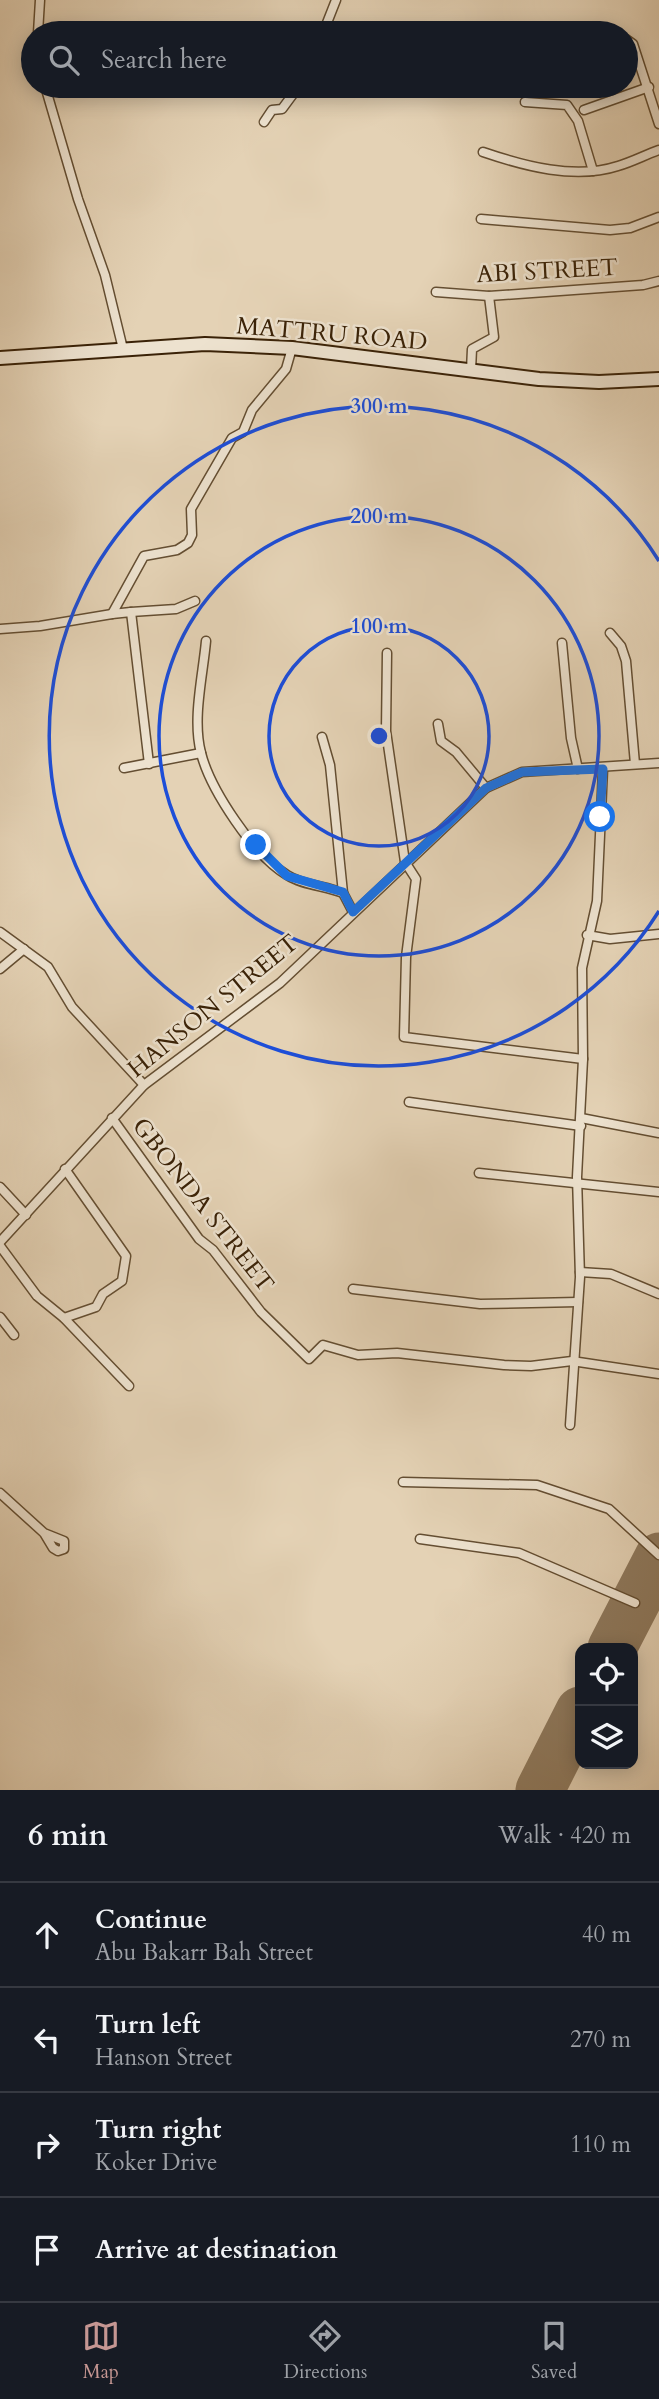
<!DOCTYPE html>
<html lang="en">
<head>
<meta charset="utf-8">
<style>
  :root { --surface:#171b24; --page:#242831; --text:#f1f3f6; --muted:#9ea1a6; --line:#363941; --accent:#c59692 }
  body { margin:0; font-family:Cardo,serif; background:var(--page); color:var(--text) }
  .controls { position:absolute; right:21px; bottom:21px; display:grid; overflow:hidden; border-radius:14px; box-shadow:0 4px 18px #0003 }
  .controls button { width:63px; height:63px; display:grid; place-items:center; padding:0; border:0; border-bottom:2px solid var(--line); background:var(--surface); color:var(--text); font:35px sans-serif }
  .stop { position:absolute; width:21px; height:21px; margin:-16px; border:5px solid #1a73e8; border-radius:50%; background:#fff }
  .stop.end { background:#1a73e8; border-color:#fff; box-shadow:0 2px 7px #0008 }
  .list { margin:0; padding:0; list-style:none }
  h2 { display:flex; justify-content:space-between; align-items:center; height:91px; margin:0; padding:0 28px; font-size:30px }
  h2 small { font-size:23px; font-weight:400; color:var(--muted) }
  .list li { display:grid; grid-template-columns:46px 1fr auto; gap:21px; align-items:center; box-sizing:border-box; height:105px; padding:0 28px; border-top:2px solid var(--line) }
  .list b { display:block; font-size:26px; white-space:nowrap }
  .list p { margin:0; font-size:23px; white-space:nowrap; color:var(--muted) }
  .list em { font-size:23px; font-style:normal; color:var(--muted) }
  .icon { flex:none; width:38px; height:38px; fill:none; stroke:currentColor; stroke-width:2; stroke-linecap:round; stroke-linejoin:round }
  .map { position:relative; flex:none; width:659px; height:1790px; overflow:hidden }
  .search { position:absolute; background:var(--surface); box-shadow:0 4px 18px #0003; left:21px; right:21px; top:21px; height:77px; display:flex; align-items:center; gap:18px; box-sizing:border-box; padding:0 24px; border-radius:38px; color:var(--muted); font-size:26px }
  .sheet { height:511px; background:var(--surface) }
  nav { display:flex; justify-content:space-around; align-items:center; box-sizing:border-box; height:98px; border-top:2px solid var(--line); background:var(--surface); font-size:19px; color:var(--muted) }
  nav a { display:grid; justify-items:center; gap:4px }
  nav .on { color:var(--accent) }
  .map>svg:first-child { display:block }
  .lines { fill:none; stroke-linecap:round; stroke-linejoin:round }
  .runway { stroke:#8f7a5e; stroke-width:49 }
  .street-casing { stroke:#644e32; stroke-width:11 }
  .secondary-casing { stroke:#3a2207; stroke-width:16 }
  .street { stroke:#ede2cf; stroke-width:8 }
  .secondary { stroke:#ede2cf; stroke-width:12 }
  .route { stroke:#1a73e8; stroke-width:9 }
  .ring { fill:none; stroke:#1d4ed8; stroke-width:3.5 }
  .labels { text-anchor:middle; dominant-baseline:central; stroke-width:5; stroke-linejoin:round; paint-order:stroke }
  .street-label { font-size:24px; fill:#3a2207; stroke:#ede2cf }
  .centre { fill:#1d4ed8; stroke:#ede2cf; stroke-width:3.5 }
  .ring-label { font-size:21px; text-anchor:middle; font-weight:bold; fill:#1d4ed8; stroke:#ede2cf; stroke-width:5; stroke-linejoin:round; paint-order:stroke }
</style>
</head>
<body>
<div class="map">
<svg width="659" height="1790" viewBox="0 0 659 1790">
  <rect width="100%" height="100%" fill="#e4d2b5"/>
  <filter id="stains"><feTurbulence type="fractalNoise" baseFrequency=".00286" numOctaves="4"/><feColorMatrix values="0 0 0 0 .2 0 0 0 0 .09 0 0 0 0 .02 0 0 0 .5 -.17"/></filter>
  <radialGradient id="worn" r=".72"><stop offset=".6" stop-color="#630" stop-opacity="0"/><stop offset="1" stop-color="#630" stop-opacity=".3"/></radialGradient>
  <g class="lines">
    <!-- runway -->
    <g class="runway">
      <polyline points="612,1648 659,1557"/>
      <polyline points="540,1790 580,1711"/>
    </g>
    <!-- street casing -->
    <g class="street-casing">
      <g id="street">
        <polyline points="38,33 40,0"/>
        <polyline points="323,33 336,0"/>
        <polyline points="626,39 633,44 659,124"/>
        <polyline points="45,86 78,199 105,275 123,349"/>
        <polyline points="525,102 567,105 578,121 593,171"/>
        <polyline points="584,110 649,87"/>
        <polyline points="264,122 272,110 282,109 299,86"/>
        <path d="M 483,152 C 524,166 575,180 618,166 C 632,162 645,155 659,150"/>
        <polyline points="481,219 610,230 630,228 659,217"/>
        <polyline points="436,292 489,296 643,285 659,281"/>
        <polyline points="471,370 472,349 494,337 489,296"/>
        <polyline points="131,612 176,609 195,601"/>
        <polyline points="0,629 40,626 112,614"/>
        <polyline points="610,633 621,646 626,661 635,764"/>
        <path d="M 206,641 C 203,675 192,719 201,753 C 210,789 254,856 287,875 C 302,885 326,886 343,893 L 353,912"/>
        <polyline points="562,643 571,738 578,769"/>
        <polyline points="387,653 386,731 405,862 416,879 406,957 404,1037 583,1059"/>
        <polyline points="438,724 441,741 456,752 486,788"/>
        <polyline points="322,737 330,765 343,893"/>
        <polyline points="149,764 131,612 112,614 144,556 177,550 188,543 192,535 191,509 232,438 243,432 252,410 286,369 292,348"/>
        <polyline points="124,768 201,753"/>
        <polyline points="0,932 48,967 72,1007 144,1085"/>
        <polyline points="587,935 610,939 659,934"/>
        <polyline points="0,969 24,949"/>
        <polyline points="409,1102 581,1126"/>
        <polyline points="112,1118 199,1239 213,1250 261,1312 309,1359 323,1345 358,1355 397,1353 504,1365 531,1366 572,1361 659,1374"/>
        <polyline points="581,1118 659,1133"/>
        <polyline points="479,1173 659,1192"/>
        <polyline points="0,1187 26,1215"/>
        <polyline points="0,1242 144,1085 280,983 486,788 522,772 659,763"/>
        <polyline points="0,1246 37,1296 64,1318 129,1386"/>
        <polyline points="580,1272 611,1274 659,1294"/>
        <polyline points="353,1289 480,1304 578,1302"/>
        <polyline points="0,1317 14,1335"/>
        <polyline points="64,1318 96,1307 103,1294 122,1281 126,1256 65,1169"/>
        <polyline points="570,1425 580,1277 577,1177 583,1059 582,968 597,901 603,769"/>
        <polyline points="403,1482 537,1485 609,1509 659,1555"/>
        <polyline points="0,1493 44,1533 53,1548 58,1551 64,1549 64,1541 44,1533"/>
        <polyline points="420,1539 519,1553 635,1603"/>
      </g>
    </g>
    <!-- secondary casing -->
    <g class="secondary-casing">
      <polyline id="secondary" points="0,358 205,344 292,348 539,379 599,382 659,379"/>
    </g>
    <!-- street -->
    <use href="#street" class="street"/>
    <!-- secondary -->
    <use href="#secondary" class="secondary"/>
  </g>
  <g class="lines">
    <!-- route -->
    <polyline class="route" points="256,845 287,876 343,892 353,912 486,788 522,772 603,769 600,817"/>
  </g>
  <!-- distance rings -->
  <g class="ring">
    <circle cx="379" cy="736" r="110"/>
    <circle cx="379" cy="736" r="220"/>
    <path d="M659 911A330 330 0 1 1 659 561"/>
  </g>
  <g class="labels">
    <!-- street labels -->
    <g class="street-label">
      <text transform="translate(547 271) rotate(-3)">ABI STREET</text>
      <text transform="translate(332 334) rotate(5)">MATTRU ROAD</text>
      <text transform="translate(213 1006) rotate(-39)">HANSON STREET</text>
      <text transform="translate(203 1205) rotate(52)">GBONDA STREET</text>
    </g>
  </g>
  <circle cx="379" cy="736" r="10" class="centre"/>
  <g class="ring-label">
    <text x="379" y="413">300 m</text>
    <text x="379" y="523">200 m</text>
    <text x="379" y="633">100 m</text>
  </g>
  <rect width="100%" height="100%" filter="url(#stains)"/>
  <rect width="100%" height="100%" fill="url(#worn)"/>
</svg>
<div class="controls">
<button><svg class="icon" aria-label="locate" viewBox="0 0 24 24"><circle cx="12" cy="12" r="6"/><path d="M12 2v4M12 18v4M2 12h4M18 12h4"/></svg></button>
<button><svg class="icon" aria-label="layers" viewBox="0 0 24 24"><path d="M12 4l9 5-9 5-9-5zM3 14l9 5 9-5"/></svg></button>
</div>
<div class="stop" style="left:600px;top:817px"></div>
<div class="stop end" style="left:256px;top:845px"></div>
<div class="search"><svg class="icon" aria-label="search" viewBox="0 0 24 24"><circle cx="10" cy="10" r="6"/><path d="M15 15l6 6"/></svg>Search here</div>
</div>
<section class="sheet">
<h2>6 min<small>Walk · 420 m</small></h2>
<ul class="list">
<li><svg class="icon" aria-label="ahead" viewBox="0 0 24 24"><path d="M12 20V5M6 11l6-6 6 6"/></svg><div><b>Continue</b><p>Abu Bakarr Bah Street</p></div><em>40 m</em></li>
<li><svg class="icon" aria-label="left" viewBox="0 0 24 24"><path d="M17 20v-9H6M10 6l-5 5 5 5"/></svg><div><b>Turn left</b><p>Hanson Street</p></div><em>270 m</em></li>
<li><svg class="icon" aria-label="right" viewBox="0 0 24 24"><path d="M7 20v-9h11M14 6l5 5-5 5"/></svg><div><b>Turn right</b><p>Koker Drive</p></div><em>110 m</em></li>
<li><svg class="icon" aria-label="arrive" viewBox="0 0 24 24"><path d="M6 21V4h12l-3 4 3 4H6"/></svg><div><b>Arrive at destination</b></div></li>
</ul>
</section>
<nav>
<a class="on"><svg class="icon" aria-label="map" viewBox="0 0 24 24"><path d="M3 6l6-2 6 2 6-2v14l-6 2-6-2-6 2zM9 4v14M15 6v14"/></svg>Map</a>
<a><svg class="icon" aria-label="directions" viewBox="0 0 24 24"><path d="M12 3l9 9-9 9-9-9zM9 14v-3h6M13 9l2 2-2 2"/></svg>Directions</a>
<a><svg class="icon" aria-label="saved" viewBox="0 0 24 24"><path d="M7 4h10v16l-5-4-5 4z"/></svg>Saved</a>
</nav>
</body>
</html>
